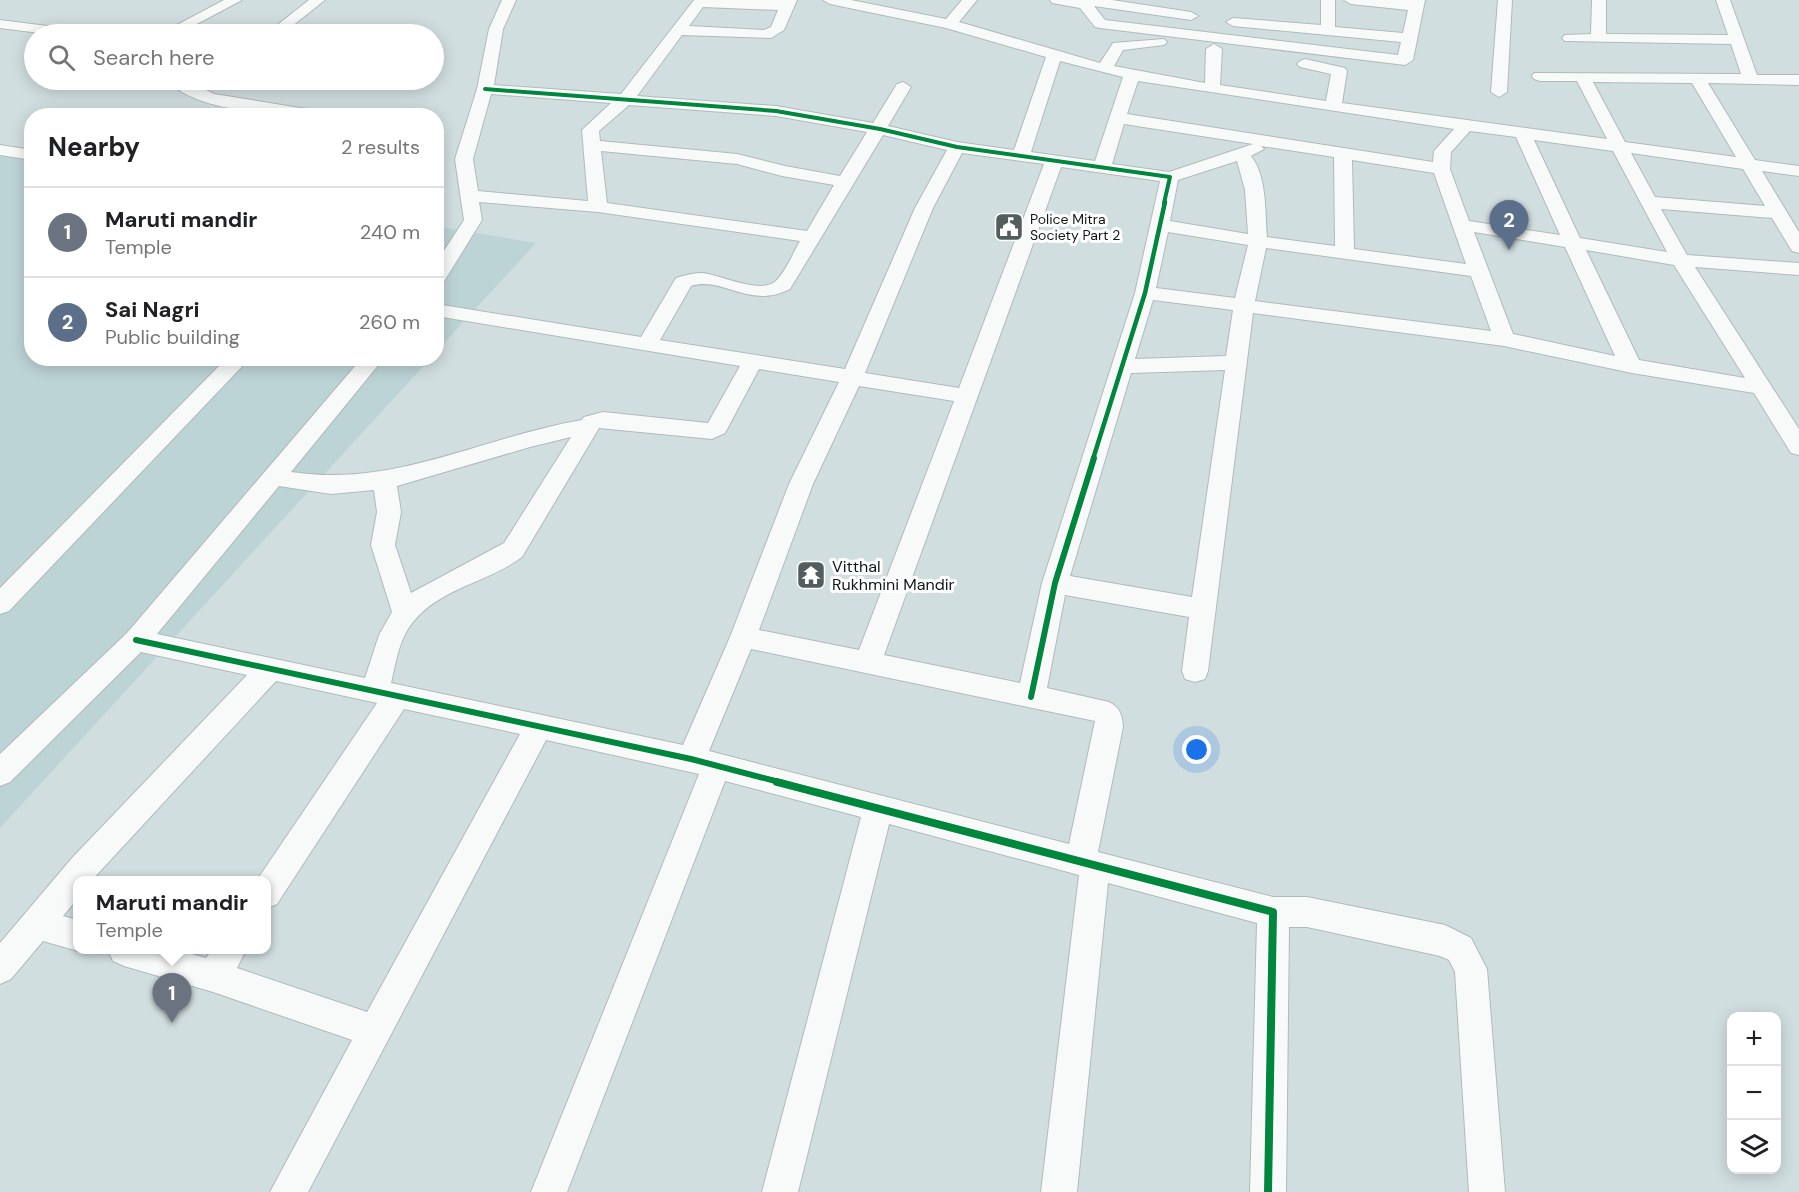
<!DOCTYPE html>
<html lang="en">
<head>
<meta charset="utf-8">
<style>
  :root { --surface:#fff; --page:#f2f2f2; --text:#202124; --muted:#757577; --line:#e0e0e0; --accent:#111827 }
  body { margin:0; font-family:"DM Sans",sans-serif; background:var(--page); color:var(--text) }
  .controls { position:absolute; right:18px; bottom:18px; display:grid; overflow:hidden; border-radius:12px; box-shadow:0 3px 15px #0003 }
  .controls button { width:54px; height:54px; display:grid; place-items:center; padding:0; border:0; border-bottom:2px solid var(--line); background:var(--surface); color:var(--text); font:30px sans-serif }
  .you { position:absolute; left:1197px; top:750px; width:21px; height:21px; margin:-15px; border:4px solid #fff; border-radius:50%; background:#1a73e8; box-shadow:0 0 0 9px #1a73e833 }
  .badge { display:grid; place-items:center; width:39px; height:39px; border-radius:50%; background:var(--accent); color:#fff; font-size:20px; font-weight:700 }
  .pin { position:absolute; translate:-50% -50px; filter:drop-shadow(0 2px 3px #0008) }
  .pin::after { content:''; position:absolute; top:32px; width:21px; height:18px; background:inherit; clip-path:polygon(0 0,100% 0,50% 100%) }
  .popup { position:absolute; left:73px; top:876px; width:198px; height:78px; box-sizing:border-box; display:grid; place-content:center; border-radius:12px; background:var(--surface); filter:drop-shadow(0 2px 4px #0005); font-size:20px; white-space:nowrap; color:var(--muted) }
  .popup b { font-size:22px; color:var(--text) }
  .popup::after { content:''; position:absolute; left:50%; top:100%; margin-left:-12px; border:12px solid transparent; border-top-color:var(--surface) }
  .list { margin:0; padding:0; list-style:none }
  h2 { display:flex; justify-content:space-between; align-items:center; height:78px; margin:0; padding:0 24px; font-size:26px }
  h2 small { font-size:20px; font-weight:400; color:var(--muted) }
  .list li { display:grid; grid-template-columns:39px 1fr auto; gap:18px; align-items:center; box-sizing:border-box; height:90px; padding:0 24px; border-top:2px solid var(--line) }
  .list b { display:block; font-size:22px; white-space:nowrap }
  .list p { margin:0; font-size:20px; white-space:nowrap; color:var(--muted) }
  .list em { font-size:20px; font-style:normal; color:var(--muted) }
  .icon { flex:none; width:33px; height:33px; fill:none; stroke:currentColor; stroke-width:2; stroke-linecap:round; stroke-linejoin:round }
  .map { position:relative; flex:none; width:1799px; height:1192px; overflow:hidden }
  .search { position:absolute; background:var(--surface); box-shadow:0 3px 15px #0003; left:24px; top:24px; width:420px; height:66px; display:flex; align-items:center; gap:15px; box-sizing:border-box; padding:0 21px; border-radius:33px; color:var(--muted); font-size:22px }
  .panel { position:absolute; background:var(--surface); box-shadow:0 3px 15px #0003; left:24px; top:108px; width:420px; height:258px; border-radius:24px }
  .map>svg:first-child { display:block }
  .built { fill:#bdd4d6 }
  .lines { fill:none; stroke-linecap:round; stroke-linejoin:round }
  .minor-casing { stroke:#b0babb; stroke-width:2 }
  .minor { fill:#f8fafa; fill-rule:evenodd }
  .cycleway-far3-casing { stroke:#fff; stroke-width:6 }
  .cycleway-far2-casing { stroke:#fff; stroke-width:8 }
  .cycleway-far1-casing { stroke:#fff; stroke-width:10 }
  .cycleway-casing { stroke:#fff; stroke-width:11 }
  .cycleway-far3 { stroke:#00873e; stroke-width:4 }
  .cycleway-far2 { stroke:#00873e; stroke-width:4.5 }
  .cycleway-far1 { stroke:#00873e; stroke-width:6 }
  .cycleway { stroke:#00873e; stroke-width:8 }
  .labels { text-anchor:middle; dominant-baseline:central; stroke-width:6; stroke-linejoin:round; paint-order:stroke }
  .far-poi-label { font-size:14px; fill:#0f1818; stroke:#fff; text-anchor:start }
  .poi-label { font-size:16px; fill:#0f1818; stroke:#fff; text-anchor:start }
</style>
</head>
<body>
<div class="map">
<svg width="1799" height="1192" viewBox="0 0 1799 1192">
  <rect width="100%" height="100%" fill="#d1dedf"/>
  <!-- built -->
  <g class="built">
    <polygon points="0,152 31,158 32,358 430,359 0,828"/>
    <polygon points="436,226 536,243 437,351 436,351"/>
  </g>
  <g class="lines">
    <!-- minor casing -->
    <g class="minor-casing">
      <g id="minor">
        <polygon points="224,0 242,0 178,34 160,34"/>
        <polygon points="309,0 325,0 282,34 266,34"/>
        <path d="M 502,0 L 516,0 L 503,29 L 494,85 L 621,94 L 694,0 L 797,0 L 784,30 L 771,38 L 682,35 L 637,96 L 776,106 L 873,123 L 897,84 L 903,82 L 911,87 L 888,126 L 957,142 L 1014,150 L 1046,57 L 946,28 L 830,4 L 823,0 L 851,0 L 946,19 L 962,0 L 977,0 L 959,22 L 1100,63 L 1113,43 L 1164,39 L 1167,42 L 1164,45 L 1123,50 L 1114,66 L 1205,83 L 1206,49 L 1214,44 L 1222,49 L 1220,85 L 1326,101 L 1331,74 L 1300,67 L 1297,64 L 1300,61 L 1305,59 L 1345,68 L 1347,71 L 1342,103 L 1607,139 L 1577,81 L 1540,81 L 1534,79 L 1532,76 L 1534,73 L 1741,74 L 1731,44 L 1565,41 L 1562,38 L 1565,35 L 1591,34 L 1592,0 L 1606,0 L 1606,34 L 1728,35 L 1716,0 L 1730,0 L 1757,75 L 1799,75 L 1799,85 L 1708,83 L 1755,160 L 1799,166 L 1799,176 L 1762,171 L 1799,232 L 1799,253 L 1792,251 L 1772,218 L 1661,209 L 1687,255 L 1799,263 L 1799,275 L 1695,267 L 1799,429 L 1799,455 L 1791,453 L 1754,393 L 1632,373 L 1504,346 L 1253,313 L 1208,671 L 1205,679 L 1195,682 L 1185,679 L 1182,671 L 1189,617 L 1065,595 L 1047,688 L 1109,702 C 1120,708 1122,714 1123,727 L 1098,852 L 1273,897 L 1307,897 L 1445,925 L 1471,938 L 1487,969 L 1505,1192 L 1469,1192 L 1455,972 L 1449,960 L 1440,956 L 1307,927 L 1289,927 L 1286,1192 L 1250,1192 L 1257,923 L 1108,883 L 1077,1192 L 1041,1192 L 1079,875 L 889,824 L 798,1192 L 762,1192 L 861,817 L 725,781 L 567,1192 L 531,1192 L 699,774 L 546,740 L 308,1192 L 270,1192 L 352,1040 L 213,992 L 124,966 L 113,961 L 108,950 L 177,950 L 206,958 L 212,950 L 246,950 L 237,968 L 367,1012 L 520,734 L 404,709 L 277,904 L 266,909 L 266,880 L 257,880 L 377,703 L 276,681 L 92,880 L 78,880 L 78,898 L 63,916 L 78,920 L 78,950 L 83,950 L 78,951 L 43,941 L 11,979 L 0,984 L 0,943 L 72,858 L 247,675 L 141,652 L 10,782 L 0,786 L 0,754 L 127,633 L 362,358 L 384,358 L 291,472 C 395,488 482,437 582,420 L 584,417 L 603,412 L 708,423 L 740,366 L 436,316 L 436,304 L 641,337 L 676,278 C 685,275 694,273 703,273 C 721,275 761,295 776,281 C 786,271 793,253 800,241 L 598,212 L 479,202 L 482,220 L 443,283 L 436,285 L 436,263 L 464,220 L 455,159 L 477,89 L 489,29 ZM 703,7 L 778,10 L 771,27 L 764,30 L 689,26 ZM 1060,61 L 1123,77 L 1095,161 L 1031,152 ZM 1138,81 L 1454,129 L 1434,151 L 1433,162 L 1127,114 ZM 1593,82 L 1692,83 L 1736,157 L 1625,142 ZM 491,94 L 611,103 L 582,130 L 588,201 L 478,191 L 473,159 ZM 629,105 L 776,116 L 867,132 L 840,176 L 785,166 L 737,154 L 600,141 L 599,131 ZM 1124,124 L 1253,144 L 1169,172 L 1112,164 ZM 1470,131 L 1516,137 L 1560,235 L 1469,221 L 1450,169 L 1451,152 ZM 883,135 L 947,150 L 915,208 L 845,369 L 660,340 L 691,286 C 724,276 748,310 790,289 ZM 1534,140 L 1613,151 L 1667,252 L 1580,238 ZM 1261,146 L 1334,157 L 1335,246 L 1267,237 C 1265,212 1267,176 1251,156 L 1264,149 ZM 601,151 L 737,164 L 782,176 L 834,185 L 807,231 L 607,203 ZM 962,153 L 1044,164 L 959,388 L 865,373 L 933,208 ZM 1631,153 L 1743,169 L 1765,206 L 1655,197 ZM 1352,160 L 1434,173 L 1466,264 L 1354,249 ZM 1237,161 L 1245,190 L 1248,234 L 1170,221 L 1178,180 ZM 1061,167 L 1160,181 L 1135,293 L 1042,583 L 1020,683 L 884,655 ZM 1168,232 L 1248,245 L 1235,298 L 1156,288 ZM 1474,232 L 1565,247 L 1615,356 L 1513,334 ZM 1266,248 L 1471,276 L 1491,331 L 1255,301 ZM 1586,250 L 1674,265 L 1745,378 L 1639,360 ZM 1153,300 L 1233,310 L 1226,356 L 1135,359 ZM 759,369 L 839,382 L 789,484 L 730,637 L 683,745 L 391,683 C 395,666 398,645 408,629 C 433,589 486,584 522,557 L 599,428 L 712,439 L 725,433 ZM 1225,370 L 1192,597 L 1070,576 L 1131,373 ZM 859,386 L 954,401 L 859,650 L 759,630 L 813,484 ZM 571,437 L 504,543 L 411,593 L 395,545 L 401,512 L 397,486 L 530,447 ZM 279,486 L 331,494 L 374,490 L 377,512 L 371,545 L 392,612 L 379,635 L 365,678 L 157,634 ZM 751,649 L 1095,721 L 1069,844 L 709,751 Z"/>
        <polygon points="1050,0 1112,0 1191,12 1198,16 1191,20 1094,6 1105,20 1398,55 1401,42 1233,26 1226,22 1233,18 1321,25 1321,0 1335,0 1335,27 1403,33 1408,10 1351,4 1344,0 1425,0 1413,60 1405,65 1100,28 1095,27 1080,8 1052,3"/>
        <polygon points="1498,0 1512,0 1507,92 1499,97 1491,92"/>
        <polygon points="0,20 79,30 86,34 48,34 0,28"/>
        <path d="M 168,80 L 186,80 L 214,94 L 319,111 L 327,116 C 288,116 193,113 168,80 Z"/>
        <polygon points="0,145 32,150 32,160 0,155"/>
        <polygon points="227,358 250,358 9,611 0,614 0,588"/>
      </g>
    </g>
    <!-- minor -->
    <use href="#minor" class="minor"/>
    <!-- cycleway-far3 casing -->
    <g class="cycleway-far3-casing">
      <polyline id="cycleway-far3" points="485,89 776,111 880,129 957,147 1170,177 1164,203"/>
    </g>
    <!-- cycleway-far2 casing -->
    <g class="cycleway-far2-casing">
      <polyline id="cycleway-far2" points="1093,459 1145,293 1165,202"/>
    </g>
    <!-- cycleway-far1 casing -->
    <g class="cycleway-far1-casing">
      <g id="cycleway-far1">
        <polyline points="136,640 691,759 783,783"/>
        <polyline points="1031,697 1055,583 1094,458"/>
      </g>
    </g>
    <!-- cycleway casing -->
    <g class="cycleway-casing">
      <polyline id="cycleway" points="777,782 1273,912 1268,1192"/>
    </g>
    <!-- cycleway-far3 -->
    <use href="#cycleway-far3" class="cycleway-far3"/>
    <!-- cycleway-far2 -->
    <use href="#cycleway-far2" class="cycleway-far2"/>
    <!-- cycleway-far1 -->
    <use href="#cycleway-far1" class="cycleway-far1"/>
    <!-- cycleway -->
    <use href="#cycleway" class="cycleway"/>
  </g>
  <!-- icons -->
  <defs>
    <g id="civic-square" transform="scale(1.5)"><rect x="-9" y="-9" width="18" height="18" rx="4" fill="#535d5e" stroke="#fff"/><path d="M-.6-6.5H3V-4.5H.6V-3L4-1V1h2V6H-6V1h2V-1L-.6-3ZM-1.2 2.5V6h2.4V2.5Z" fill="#fff"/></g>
    <g id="temple-square" transform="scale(1.5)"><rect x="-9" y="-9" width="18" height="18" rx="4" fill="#535d5e" stroke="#fff"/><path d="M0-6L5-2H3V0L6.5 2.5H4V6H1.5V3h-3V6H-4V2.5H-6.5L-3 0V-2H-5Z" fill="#fff"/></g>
  </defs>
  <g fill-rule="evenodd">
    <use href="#civic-square" x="1009" y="227"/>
    <use href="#temple-square" x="811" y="575"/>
  </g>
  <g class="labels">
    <!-- far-poi labels -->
    <g class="far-poi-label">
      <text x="1030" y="219">Police Mitra<tspan x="1030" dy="16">Society Part 2</tspan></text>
    </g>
    <!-- poi labels -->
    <g class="poi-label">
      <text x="832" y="566">Vitthal<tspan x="832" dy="18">Rukhmini Mandir</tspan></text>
    </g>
  </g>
</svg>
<div class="controls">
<button>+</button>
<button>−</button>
<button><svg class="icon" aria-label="layers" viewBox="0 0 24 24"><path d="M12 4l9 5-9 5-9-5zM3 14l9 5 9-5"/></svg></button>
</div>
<div class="you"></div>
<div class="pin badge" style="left:172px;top:1023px;background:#6b7280">1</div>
<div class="popup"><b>Maruti mandir</b>Temple</div>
<div class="pin badge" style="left:1509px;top:250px;background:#5c6f8a">2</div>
<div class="search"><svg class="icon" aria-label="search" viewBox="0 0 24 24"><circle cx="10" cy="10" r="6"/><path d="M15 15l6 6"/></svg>Search here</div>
<section class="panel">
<h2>Nearby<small>2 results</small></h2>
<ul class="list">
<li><span class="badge" style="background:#6b7280">1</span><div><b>Maruti mandir</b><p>Temple</p></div><em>240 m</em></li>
<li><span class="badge" style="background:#5c6f8a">2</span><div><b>Sai Nagri</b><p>Public building</p></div><em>260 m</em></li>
</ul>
</section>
</div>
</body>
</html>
